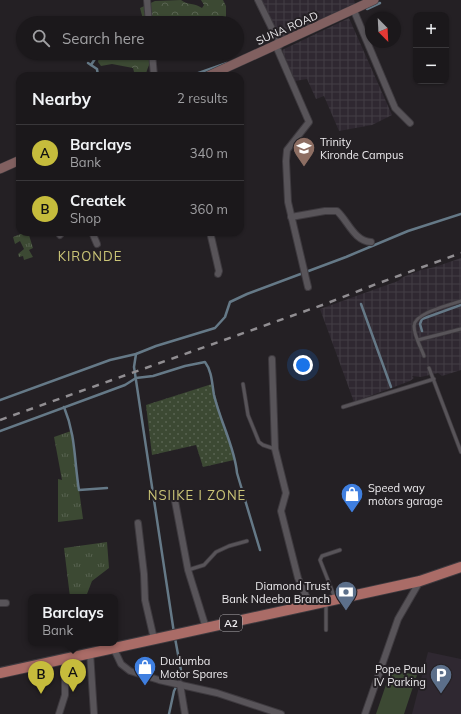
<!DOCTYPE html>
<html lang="en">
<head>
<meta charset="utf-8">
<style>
  :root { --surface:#1b181b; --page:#282528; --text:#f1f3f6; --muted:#a0a0a3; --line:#39373a; --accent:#c6bc3c }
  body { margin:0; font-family:Mulish,sans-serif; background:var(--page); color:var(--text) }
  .controls { position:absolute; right:12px; top:12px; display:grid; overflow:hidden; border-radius:8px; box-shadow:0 1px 3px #0004 }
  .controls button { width:36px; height:36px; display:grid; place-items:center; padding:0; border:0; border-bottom:1px solid var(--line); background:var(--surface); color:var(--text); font:20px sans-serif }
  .compass { position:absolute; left:365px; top:12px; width:36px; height:36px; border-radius:50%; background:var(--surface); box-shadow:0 1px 3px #0004; rotate:156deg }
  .you { position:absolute; left:303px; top:365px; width:14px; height:14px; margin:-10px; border:3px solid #fff; border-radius:50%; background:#1a73e8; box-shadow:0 0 0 6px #1a73e833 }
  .badge { display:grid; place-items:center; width:26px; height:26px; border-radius:50%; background:var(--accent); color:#111; font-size:13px; font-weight:700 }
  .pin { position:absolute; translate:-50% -33px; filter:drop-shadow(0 1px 2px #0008) }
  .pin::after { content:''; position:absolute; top:21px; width:14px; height:12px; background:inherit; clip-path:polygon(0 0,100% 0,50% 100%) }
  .popup { position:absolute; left:28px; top:594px; width:90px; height:52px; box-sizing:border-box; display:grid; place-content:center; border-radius:8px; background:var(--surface); filter:drop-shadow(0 1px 3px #0005); font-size:13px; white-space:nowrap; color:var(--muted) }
  .popup b { font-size:15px; color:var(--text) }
  .popup::after { content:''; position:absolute; left:50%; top:100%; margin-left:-8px; border:8px solid transparent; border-top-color:var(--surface) }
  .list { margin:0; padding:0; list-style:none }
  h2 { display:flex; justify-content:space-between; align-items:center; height:52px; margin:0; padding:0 16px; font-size:17px }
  h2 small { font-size:13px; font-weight:400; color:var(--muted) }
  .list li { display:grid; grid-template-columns:26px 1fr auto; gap:12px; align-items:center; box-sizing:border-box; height:56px; padding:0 16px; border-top:1px solid var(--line) }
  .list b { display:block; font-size:15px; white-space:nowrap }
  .list p { margin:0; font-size:13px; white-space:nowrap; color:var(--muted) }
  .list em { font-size:13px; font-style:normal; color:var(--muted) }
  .icon { flex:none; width:22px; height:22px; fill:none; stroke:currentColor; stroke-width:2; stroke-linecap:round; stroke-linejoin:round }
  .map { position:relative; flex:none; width:461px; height:714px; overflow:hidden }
  .search { position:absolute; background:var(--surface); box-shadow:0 1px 3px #0004; left:16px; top:16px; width:228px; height:44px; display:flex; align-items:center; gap:10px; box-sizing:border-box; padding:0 14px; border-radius:22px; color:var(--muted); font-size:15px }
  .panel { position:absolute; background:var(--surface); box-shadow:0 1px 3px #0004; left:16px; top:72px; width:228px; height:164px; border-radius:12px }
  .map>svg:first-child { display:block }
  .built { fill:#2f2831 }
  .industrial { fill:url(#industrial-grid) }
  .grass { fill:url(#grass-dots) }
  .forest { fill:url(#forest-crowns) }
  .park { fill:url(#park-tufts) }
  .garden { fill:#3c4933 }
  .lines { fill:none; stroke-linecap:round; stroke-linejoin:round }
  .stream { stroke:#657987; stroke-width:2.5 }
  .lane-casing { stroke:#3e3a3f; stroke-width:4.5 }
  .street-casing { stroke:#3e3a3f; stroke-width:8 }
  .secondary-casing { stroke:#3e3a3f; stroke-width:10 }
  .primary-casing { stroke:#3e3a3f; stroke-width:12 }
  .lane { stroke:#585459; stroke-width:3 }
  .street { stroke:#585459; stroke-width:6 }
  .secondary { stroke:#816060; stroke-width:9 }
  .primary { stroke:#aa6c67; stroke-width:10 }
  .rail { stroke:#918e92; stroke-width:2.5; stroke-dasharray:7 7; stroke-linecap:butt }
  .labels { text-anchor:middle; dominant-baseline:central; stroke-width:4; stroke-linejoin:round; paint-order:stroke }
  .shield { fill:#242024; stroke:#b0adb1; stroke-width:1 }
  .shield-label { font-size:10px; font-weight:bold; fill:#eceaed }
  .street-label { font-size:11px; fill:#eceaed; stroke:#242024 }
  .poi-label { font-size:11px; fill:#eceaed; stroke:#242024; text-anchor:start }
  .quarter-label { font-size:13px; letter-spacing:1px; fill:#cbc577; stroke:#242024 }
</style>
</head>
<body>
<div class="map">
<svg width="461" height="714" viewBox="0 0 461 714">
  <defs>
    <pattern id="industrial-grid" width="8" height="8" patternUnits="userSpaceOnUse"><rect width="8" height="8" fill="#2f2831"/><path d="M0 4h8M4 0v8" fill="none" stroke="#433d45"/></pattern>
    <pattern id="grass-dots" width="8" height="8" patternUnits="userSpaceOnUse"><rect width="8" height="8" fill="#3c4933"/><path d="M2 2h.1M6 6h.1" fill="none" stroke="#586351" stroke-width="1.8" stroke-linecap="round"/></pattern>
    <pattern id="forest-crowns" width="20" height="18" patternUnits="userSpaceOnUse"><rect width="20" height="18" fill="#3c4933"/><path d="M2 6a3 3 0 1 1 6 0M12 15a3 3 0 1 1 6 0" fill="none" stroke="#586351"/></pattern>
    <pattern id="park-tufts" width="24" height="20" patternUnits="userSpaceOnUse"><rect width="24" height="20" fill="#3c4933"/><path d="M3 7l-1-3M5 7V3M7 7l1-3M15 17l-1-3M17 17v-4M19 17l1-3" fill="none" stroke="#586351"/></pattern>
  </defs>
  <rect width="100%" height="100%" fill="#242024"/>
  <!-- built -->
  <polygon class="built" points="428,652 461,659 461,714 412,714"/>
  <!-- industrial -->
  <g class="industrial">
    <polygon points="259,0 354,0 356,7 280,43"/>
    <polygon points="349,18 392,115 372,125 339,131 324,96 316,99 307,79 295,81 282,50"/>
    <polygon points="461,258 461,370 442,376 438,373 421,377 412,376 414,378 410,381 354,402 320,309 398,281 403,277 421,270 435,267"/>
  </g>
  <!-- grass -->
  <polygon class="grass" points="212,384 234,460 203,467 196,445 152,455 146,405"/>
  <!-- forest -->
  <g class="forest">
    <path d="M 181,0 C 187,5 195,3 202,8 L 204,5 L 201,0 L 223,0 L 226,6 L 226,19 L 219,23 L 144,23 L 140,8 L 155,1 Z"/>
    <path d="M 103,53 L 147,53 L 151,55 C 152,63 146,68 146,76 L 135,76 L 133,68 L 112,64 L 101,66 L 98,62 L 99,56 Z"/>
  </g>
  <!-- park -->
  <g class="park">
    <polygon points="26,232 28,232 33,248 29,250 33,257 24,260 23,256 19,257 18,254 24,249 20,241 15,244 13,237"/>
    <polygon points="71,431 83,519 58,522 58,479 62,480 54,437"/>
    <polygon points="107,542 109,568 92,581 87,594 70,597 64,548"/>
  </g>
  <!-- garden -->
  <polygon class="garden" points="391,670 417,675 404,714 376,714"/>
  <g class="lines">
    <!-- stream -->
    <g class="stream">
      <polyline points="367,9 380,3"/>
      <polyline points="88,63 97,69 98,76"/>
      <polyline points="91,65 98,54"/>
      <polyline points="190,76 227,63"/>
      <polyline points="361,304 391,387"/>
      <polyline points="422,331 420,324 422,319 461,305"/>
      <polyline points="136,354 134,367 174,633"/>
      <polyline points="0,400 110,360 136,354 156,346 215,328 225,317 230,302 247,294 346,257 408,231 461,214"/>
      <path d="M 64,407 C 76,436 74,460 79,490 L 107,488"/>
      <path d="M 0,431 L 125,385 L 136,378 L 153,376 L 185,366 L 205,362 C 212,371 212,384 214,395 C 220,421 235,448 237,473 L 260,550"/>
      <polyline points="169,714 174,691 182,676 175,638"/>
    </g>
    <!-- lane casing -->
    <g class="lane-casing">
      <g id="lane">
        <polyline points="418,340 461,329"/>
        <path d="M 424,356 C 421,347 414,336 414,326 C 414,313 450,305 461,301"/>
        <polyline points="429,368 461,452"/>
        <polyline points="243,384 248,415 259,442 263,445 275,449"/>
        <polyline points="343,407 434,379"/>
        <polyline points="188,570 204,565 216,552 229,546 247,541"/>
        <polyline points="335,598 320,560 322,556 340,550"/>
        <polyline points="326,630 326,604"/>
      </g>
    </g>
    <!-- street casing -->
    <g class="street-casing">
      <g id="street">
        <polyline points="147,0 149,23"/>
        <polyline points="258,0 280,45"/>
        <polyline points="354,11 395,108 410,123"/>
        <polyline points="276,46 309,122 287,150 286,161 288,202 308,287"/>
        <polyline points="152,53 154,76"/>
        <path d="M 291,217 L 325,211 L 337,211 C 348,221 354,241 371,242"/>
        <polyline points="58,232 60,235"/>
        <polyline points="92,232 97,244"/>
        <polyline points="210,232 219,271 218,274"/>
        <polyline points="272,359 275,449 286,493 281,511 298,578 310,605"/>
        <polyline points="175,501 188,570 206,628"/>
        <polyline points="138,523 144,574 145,600 154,639"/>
        <polyline points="0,603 6,603"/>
        <polyline points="113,647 121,664 130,671 159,680 217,693 281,714"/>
        <polyline points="90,652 94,714"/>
        <polyline points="180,684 185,714"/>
        <polyline points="59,714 65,695 65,658"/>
        <polyline points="365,714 398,619 420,581"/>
      </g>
    </g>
    <!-- secondary casing -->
    <g class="secondary-casing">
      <g id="secondary">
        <polyline points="208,76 374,0"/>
        <polyline points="0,169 20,160"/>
      </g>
    </g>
    <!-- primary casing -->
    <g class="primary-casing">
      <polyline id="primary" points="0,673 420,581 461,567"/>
    </g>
    <!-- lane -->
    <use href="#lane" class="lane"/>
    <!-- street -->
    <use href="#street" class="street"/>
    <!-- secondary -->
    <use href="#secondary" class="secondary"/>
    <!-- primary -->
    <use href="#primary" class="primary"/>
    <!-- rail -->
    <polyline class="rail" points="0,420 325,304 379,283 461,253"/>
  </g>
  <!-- icons -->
  <defs>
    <g id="school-pin" transform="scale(1.15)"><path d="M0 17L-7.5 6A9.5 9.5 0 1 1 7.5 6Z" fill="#8d6e63" stroke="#242024"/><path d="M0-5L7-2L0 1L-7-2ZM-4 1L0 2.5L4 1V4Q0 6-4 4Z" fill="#fff"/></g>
    <g id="shop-pin" transform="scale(1.15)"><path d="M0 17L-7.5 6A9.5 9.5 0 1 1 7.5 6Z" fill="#3f7fe0" stroke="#242024"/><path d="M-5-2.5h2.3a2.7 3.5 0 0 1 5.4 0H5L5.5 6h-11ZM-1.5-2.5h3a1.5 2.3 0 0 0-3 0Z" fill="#fff"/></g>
    <g id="bank-pin" transform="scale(1.15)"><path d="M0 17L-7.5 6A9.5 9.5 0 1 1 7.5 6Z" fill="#5c6f8a" stroke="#242024"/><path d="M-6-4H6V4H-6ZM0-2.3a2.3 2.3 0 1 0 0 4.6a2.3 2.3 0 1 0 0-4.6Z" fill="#fff"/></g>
    <g id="parking-pin" transform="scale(1.15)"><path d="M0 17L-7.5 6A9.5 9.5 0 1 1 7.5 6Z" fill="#5c6f8a" stroke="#242024"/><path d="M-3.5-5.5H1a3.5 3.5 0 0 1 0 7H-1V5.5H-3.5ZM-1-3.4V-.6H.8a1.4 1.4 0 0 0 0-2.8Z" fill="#fff"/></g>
  </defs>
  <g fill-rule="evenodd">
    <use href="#school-pin" x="304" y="148"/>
    <use href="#shop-pin" x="352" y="494"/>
    <use href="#bank-pin" x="346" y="592"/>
    <use href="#shop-pin" x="145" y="667"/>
    <use href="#parking-pin" x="441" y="675"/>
  </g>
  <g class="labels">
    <!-- shield labels -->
    <rect class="shield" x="220" y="615" width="22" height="16" rx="3"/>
    <g class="shield-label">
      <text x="231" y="623">A2</text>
    </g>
    <!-- street labels -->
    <g class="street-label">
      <text transform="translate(287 28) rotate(-24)">SUNA ROAD</text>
    </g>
    <!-- poi labels -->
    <g class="poi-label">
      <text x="320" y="142">Trinity<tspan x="320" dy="13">Kironde Campus</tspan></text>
      <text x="368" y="488">Speed way<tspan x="368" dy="13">motors garage</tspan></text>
      <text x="330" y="586" text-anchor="end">Diamond Trust<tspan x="330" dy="13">Bank Ndeeba Branch</tspan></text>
      <text x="160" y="661">Dudumba<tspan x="160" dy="13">Motor Spares</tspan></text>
      <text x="426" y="669" text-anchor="end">Pope Paul<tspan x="426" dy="13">IV Parking</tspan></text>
    </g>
    <!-- quarter labels -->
    <g class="quarter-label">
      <text x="90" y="256">KIRONDE</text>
      <text x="197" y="495">NSIIKE I ZONE</text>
    </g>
  </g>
</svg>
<div class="controls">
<button>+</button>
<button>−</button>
</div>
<svg class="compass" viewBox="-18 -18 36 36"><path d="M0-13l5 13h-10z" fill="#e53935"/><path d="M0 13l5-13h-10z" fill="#a0a0a3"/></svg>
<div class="you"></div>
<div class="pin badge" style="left:73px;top:692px">A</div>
<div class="popup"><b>Barclays</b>Bank</div>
<div class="pin badge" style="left:41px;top:694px">B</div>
<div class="search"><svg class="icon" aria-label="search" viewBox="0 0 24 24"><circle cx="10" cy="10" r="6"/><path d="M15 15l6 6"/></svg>Search here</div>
<section class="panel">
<h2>Nearby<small>2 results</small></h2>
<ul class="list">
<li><span class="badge">A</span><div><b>Barclays</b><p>Bank</p></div><em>340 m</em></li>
<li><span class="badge">B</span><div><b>Createk</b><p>Shop</p></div><em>360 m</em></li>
</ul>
</section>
</div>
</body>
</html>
